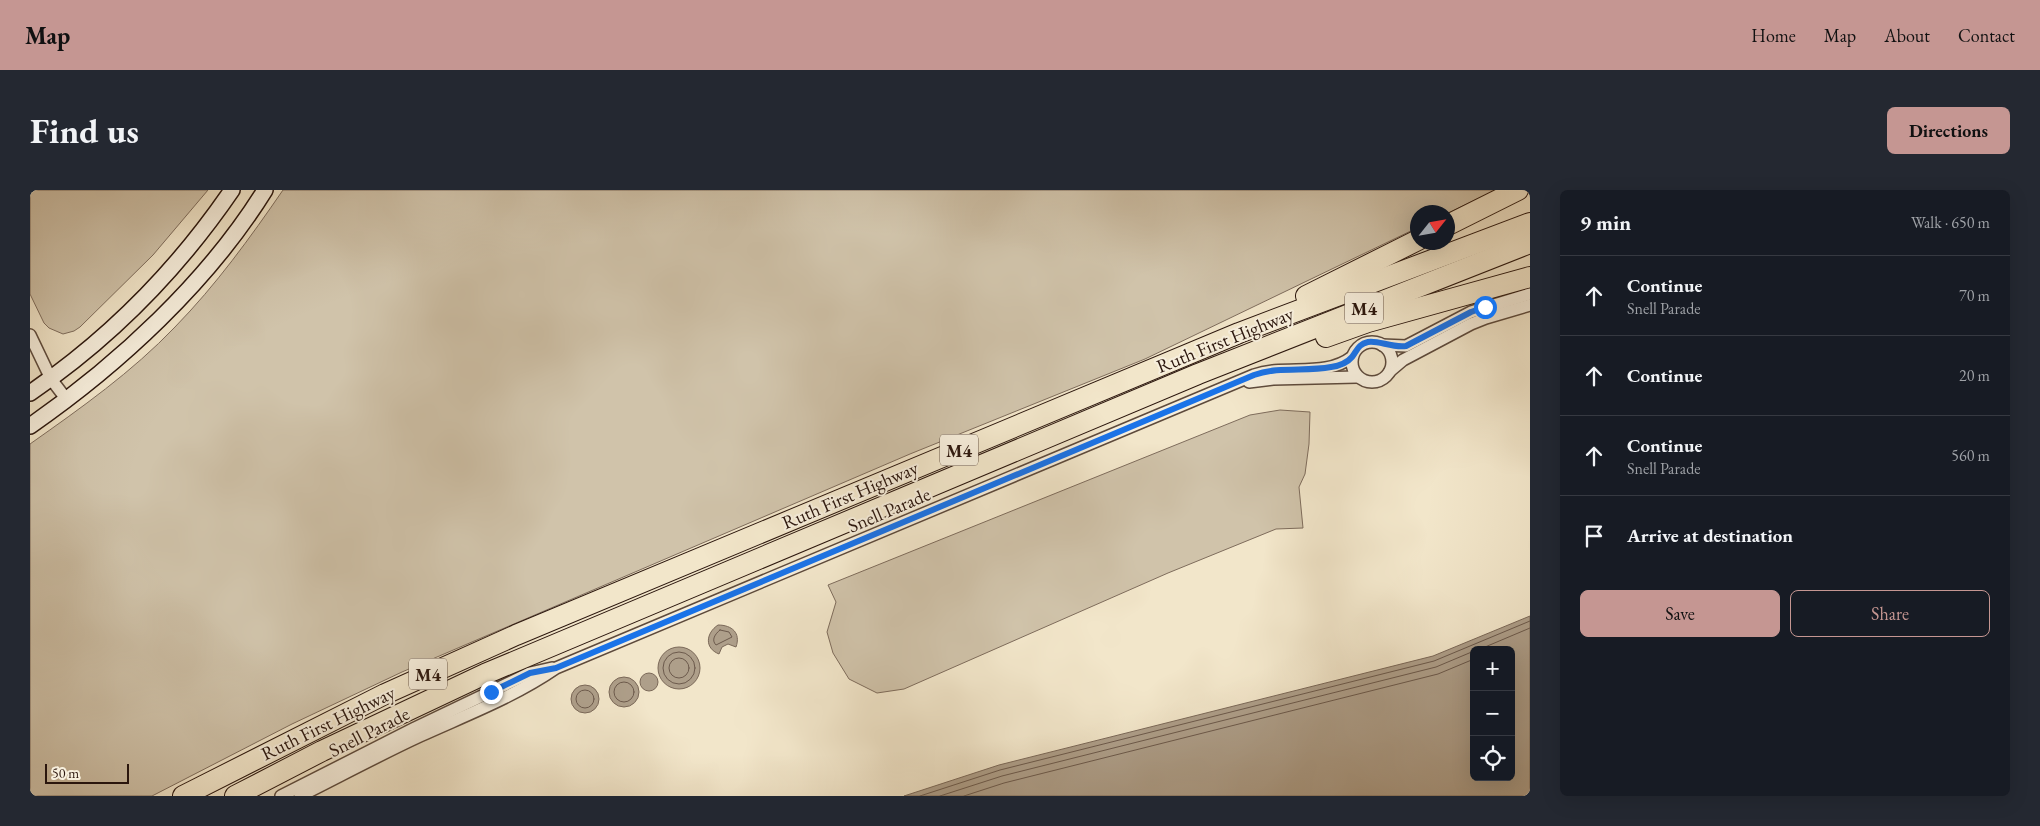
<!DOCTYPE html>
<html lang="en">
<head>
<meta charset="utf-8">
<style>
  :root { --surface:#171b24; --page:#242831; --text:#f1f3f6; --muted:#9ea1a6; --line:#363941; --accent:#c59692 }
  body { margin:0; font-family:"EB Garamond",serif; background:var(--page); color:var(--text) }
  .controls { position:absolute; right:15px; bottom:15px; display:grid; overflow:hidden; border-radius:8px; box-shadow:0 5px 20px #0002 }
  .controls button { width:45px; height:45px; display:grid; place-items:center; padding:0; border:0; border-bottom:1px solid var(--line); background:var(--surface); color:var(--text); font:25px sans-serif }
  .compass { position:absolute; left:1380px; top:15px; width:45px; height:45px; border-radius:50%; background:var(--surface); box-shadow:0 5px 20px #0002; rotate:59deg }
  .scale { position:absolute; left:15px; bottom:12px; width:84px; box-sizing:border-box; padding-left:5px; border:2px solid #2b160d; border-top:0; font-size:14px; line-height:18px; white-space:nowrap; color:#2b160d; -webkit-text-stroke:4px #f7efdd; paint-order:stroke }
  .stop { position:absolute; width:15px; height:15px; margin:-11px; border:4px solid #1a73e8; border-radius:50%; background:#fff }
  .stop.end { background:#1a73e8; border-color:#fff; box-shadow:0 1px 5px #0008 }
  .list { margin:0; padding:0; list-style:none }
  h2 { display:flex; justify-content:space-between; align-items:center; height:65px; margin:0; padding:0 20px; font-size:21px }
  h2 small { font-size:16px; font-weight:400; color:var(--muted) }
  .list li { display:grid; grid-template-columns:32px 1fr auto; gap:15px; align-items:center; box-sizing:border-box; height:80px; padding:0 20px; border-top:1px solid var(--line) }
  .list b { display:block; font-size:19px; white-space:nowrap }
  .list p { margin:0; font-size:16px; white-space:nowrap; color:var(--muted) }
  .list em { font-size:16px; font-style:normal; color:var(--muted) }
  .actions { display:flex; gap:10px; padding:15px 20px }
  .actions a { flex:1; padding:11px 0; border:1px solid var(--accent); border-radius:8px; text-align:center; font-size:18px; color:var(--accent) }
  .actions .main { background:var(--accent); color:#111 }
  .icon { flex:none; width:28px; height:28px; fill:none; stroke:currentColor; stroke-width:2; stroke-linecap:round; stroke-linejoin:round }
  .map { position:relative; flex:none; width:1500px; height:606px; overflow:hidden; border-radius:8px }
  header { display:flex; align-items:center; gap:30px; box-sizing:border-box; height:70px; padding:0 25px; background:var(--accent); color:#111 }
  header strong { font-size:24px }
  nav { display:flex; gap:28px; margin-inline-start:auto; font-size:18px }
  .intro { display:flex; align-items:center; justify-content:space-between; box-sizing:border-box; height:120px; padding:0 30px }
  h1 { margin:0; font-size:35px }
  .button { padding:12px 22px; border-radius:8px; background:var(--accent); color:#111; font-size:18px; font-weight:700 }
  main { display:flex; gap:30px; padding:0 30px }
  aside { flex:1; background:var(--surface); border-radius:8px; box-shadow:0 5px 20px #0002 }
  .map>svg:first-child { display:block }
  .green { fill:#d0c3aa; stroke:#7e6c5c }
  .water { fill:#ae9f8a; stroke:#7a6858; fill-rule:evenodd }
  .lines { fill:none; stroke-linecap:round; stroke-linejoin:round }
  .shore { stroke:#6c5a4c; stroke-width:1 }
  .street-casing { stroke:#5d4a3c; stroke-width:14 }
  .secondary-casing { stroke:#2b160d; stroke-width:18 }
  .highway-casing { stroke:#2b160d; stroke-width:22 }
  .street { stroke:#f7efdd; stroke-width:11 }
  .secondary { stroke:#f7efdd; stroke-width:15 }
  .highway { stroke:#f2e6ca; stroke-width:20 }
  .route { stroke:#1a73e8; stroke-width:6 }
  .labels { text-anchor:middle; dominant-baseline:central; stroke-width:4; stroke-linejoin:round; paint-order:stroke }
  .shield { fill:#f7efdd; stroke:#68574b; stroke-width:1 }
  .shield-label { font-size:18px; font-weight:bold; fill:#2b160d }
  .street-label { font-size:19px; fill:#2b160d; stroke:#f7efdd }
</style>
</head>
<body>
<header>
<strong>Map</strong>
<nav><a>Home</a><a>Map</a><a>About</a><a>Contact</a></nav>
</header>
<div class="intro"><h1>Find us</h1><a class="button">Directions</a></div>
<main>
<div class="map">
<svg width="1500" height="606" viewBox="0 0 1500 606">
  <rect width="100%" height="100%" fill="#f2e6ca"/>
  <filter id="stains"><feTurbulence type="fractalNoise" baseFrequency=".004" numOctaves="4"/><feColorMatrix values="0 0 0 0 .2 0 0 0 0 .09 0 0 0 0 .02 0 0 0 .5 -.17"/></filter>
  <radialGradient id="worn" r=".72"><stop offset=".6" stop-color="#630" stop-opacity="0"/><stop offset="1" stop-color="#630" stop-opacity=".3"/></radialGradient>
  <!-- green -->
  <g class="green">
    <polygon points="0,0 178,0 123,65 50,137 44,141 33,144 19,138 14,133 0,104"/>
    <path d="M 253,0 L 1466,0 L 1418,23 L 1388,22 L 1387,38 L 1115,169 L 880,264 L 372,482 L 262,534 L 122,606 L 0,606 L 0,254 C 51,218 102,182 145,137 C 186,95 220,48 253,0 Z"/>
    <polygon points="1250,220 1280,222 1279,254 1275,284 1269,297 1273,338 1246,339 1138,383 874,499 847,503 819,489 803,463 797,442 806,412 798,395 1220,225"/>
  </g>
  <!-- water -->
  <g class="water">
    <path d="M 1500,426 L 1500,606 L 874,606 L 969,575 L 1403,466 ZM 1444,460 L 1481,460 L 1481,587 L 1444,587 Z"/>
    <path d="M 688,435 C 702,435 711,443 706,457 L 698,454 L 692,457 L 689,464 C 674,458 676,443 688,435 Z"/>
    <circle cx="649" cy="478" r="21"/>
    <circle cx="619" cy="492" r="9"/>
    <circle cx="594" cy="502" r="15"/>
    <circle cx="555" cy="509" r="14"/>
  </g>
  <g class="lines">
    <!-- shore -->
    <g class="shore">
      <path d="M 690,440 L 699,442 L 702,447 L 686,455 C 681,450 685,444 690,440 Z"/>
      <polyline points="1448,460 1500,438"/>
      <circle cx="649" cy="478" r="16"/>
      <circle cx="649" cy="478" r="10"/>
      <circle cx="594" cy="502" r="10"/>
      <circle cx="555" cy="509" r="9"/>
      <polyline points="890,606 970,580 1404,471 1500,431"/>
      <polyline points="910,606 972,586 1406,477 1444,461"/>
      <polyline points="934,606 974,593 1408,484 1444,469"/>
    </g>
    <!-- street casing -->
    <g class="street-casing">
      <g id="street">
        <polyline points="0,145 21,189 37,210"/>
        <circle cx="1342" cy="172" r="20"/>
        <polyline points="1352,155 1376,156 1441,122 1500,104"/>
        <polyline points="1360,181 1373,170 1441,134 1456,128 1500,115"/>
        <polyline points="1219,192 1243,189 1327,187"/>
        <polyline points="251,606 385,538 500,483 522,478"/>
        <path d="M 270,606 C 310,586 349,565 390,546 C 436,525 484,507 526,478 L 1224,185 C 1256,174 1295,188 1322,167"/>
      </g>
    </g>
    <!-- secondary casing -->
    <g class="secondary-casing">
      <g id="secondary">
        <path d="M 0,203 C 79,149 148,79 202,0"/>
        <path d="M 0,236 C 88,175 178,92 235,0"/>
      </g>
    </g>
    <!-- highway casing -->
    <g class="highway-casing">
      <g id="highway">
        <polyline points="1418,35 1488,0"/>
        <polyline points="1276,106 1388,50"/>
        <polyline points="1296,147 1338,132 1500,87"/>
        <polyline points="153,606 355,504 486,445 1209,143 1500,33"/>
        <polyline points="205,606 292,561 455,484 1168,184 1500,53"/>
      </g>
    </g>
    <!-- street -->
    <use href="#street" class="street"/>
    <!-- secondary -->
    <use href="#secondary" class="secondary"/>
    <!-- highway -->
    <use href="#highway" class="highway"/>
  </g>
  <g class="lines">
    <!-- route -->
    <path class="route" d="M 461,502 L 500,483 L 526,478 L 1224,185 C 1250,176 1275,182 1301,177 C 1308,176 1317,173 1322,167 C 1327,161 1328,154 1338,152 C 1348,150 1362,158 1376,156 L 1441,122 L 1455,117"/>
  </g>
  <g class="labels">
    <!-- shield labels -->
    <g class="shield">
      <rect x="1315" y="102.5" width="38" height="31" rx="4"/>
      <rect x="910" y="244.5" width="38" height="31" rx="4"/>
      <rect x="379" y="468.5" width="38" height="31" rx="4"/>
    </g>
    <g class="shield-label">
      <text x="1334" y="118">M4</text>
      <text x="929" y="260">M4</text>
      <text x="398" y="484">M4</text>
    </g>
    <!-- street labels -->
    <g class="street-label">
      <text transform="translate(1195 150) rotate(-22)">Ruth First Highway</text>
      <text transform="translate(820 305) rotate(-23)">Ruth First Highway</text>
      <text transform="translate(859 320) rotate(-23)">Snell Parade</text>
      <text transform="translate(298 533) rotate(-26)">Ruth First Highway</text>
      <text transform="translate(339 542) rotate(-27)">Snell Parade</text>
    </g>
  </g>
  <rect width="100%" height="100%" filter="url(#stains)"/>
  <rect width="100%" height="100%" fill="url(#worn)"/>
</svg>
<div class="controls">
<button>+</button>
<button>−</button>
<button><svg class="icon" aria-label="locate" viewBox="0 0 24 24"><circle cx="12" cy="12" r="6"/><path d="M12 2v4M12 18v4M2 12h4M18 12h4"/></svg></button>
</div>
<svg class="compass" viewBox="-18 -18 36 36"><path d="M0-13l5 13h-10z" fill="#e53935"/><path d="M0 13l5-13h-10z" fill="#9ea1a6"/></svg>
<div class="scale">50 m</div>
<div class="stop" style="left:1455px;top:117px"></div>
<div class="stop end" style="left:461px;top:502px"></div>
</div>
<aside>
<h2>9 min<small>Walk · 650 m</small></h2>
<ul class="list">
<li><svg class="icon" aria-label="ahead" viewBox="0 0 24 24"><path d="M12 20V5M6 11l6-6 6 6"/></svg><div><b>Continue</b><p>Snell Parade</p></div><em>70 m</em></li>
<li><svg class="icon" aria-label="ahead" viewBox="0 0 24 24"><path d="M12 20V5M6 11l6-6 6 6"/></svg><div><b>Continue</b></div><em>20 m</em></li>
<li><svg class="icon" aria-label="ahead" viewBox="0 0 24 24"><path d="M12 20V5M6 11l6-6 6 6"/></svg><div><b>Continue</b><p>Snell Parade</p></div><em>560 m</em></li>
<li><svg class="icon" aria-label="arrive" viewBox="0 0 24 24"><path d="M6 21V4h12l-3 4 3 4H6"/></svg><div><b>Arrive at destination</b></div></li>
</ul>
<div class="actions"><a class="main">Save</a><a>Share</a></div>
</aside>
</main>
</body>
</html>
